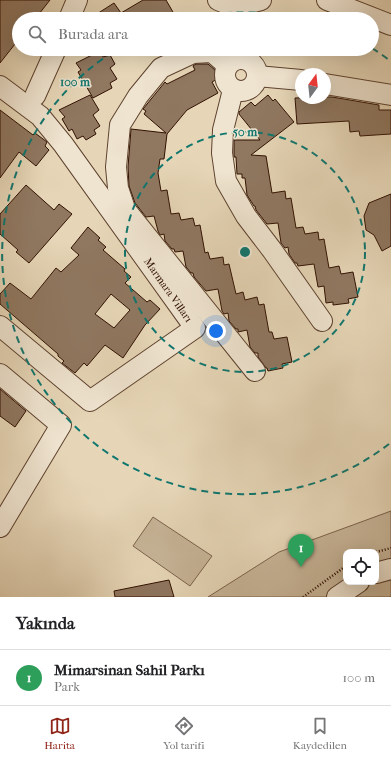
<!DOCTYPE html>
<html lang="tr">
<head>
<meta charset="utf-8">
<style>
  :root { --surface:#fff; --page:#f6f6f6; --text:#202124; --muted:#757577; --line:#e0e0e0; --accent:#8f2418 }
  body { margin:0; font-family:"IM FELL French Canon",serif; background:var(--page); color:var(--text) }
  .controls { position:absolute; right:12px; bottom:12px; display:grid; overflow:hidden; border-radius:8px; box-shadow:0 4px 16px #0002 }
  .controls button { width:36px; height:36px; display:grid; place-items:center; padding:0; border:0; border-bottom:1px solid var(--line); background:var(--surface); color:var(--text); font:20px sans-serif }
  .compass { position:absolute; left:295px; top:68px; width:36px; height:36px; border-radius:50%; background:var(--surface); box-shadow:0 4px 16px #0002; rotate:15deg }
  .you { position:absolute; left:216px; top:331px; width:14px; height:14px; margin:-10px; border:3px solid #fff; border-radius:50%; background:#1a73e8; box-shadow:0 0 0 6px #1a73e833 }
  .badge { display:grid; place-items:center; width:26px; height:26px; border-radius:50%; background:var(--accent); color:#fff; font-size:13px; font-weight:700 }
  .pin { position:absolute; translate:-50% -33px; filter:drop-shadow(0 1px 2px #0008) }
  .pin::after { content:''; position:absolute; top:21px; width:14px; height:12px; background:inherit; clip-path:polygon(0 0,100% 0,50% 100%) }
  .list { margin:0; padding:0; list-style:none }
  h2 { display:flex; justify-content:space-between; align-items:center; height:52px; margin:0; padding:0 16px; font-size:17px }
  h2 small { font-size:13px; font-weight:400; color:var(--muted) }
  .list li { display:grid; grid-template-columns:26px 1fr auto; gap:12px; align-items:center; box-sizing:border-box; height:56px; padding:0 16px; border-top:1px solid var(--line) }
  .list b { display:block; font-size:15px; white-space:nowrap }
  .list p { margin:0; font-size:13px; white-space:nowrap; color:var(--muted) }
  .list em { font-size:13px; font-style:normal; color:var(--muted) }
  .icon { flex:none; width:22px; height:22px; fill:none; stroke:currentColor; stroke-width:2; stroke-linecap:round; stroke-linejoin:round }
  .map { position:relative; flex:none; width:391px; height:597px; overflow:hidden }
  .search { position:absolute; background:var(--surface); box-shadow:0 4px 16px #0002; left:12px; right:12px; top:12px; height:44px; display:flex; align-items:center; gap:10px; box-sizing:border-box; padding:0 14px; border-radius:22px; color:var(--muted); font-size:15px }
  .sheet { height:108px; background:var(--surface) }
  nav { display:flex; justify-content:space-around; align-items:center; box-sizing:border-box; height:56px; border-top:1px solid var(--line); background:var(--surface); font-size:11px; color:var(--muted) }
  nav a { display:grid; justify-items:center; gap:2px }
  nav .on { color:var(--accent) }
  .map>svg:first-child { display:block }
  .green { fill:#c7b598; stroke:#7c634d; fill-rule:evenodd }
  .building { fill:#8f7760; stroke:#311102; fill-rule:evenodd }
  .lines { fill:none; stroke-linecap:round; stroke-linejoin:round }
  .minor-casing { stroke:#5e422f; stroke-width:22 }
  .path { stroke:#311102; stroke-width:2.5; stroke-dasharray:1 2; stroke-linecap:butt }
  .minor { stroke:#efe4d0; stroke-width:20 }
  .ring { fill:none; stroke:#0f766e; stroke-width:2; stroke-dasharray:7 5 }
  .labels { text-anchor:middle; dominant-baseline:central; stroke-width:3; stroke-linejoin:round; paint-order:stroke }
  .street-label { font-size:11px; fill:#311102; stroke:#efe4d0 }
  .centre { fill:#0f766e; stroke:#efe4d0; stroke-width:2 }
  .ring-label { font-size:12px; text-anchor:middle; font-weight:bold; fill:#0f766e; stroke:#efe4d0; stroke-width:3; stroke-linejoin:round; paint-order:stroke }
</style>
</head>
<body>
<div class="map">
<svg width="391" height="597" viewBox="0 0 391 597">
  <rect width="100%" height="100%" fill="#e6d6b7"/>
  <filter id="stains"><feTurbulence type="fractalNoise" baseFrequency=".005" numOctaves="4"/><feColorMatrix values="0 0 0 0 .2 0 0 0 0 .09 0 0 0 0 .02 0 0 0 .5 -.17"/></filter>
  <radialGradient id="worn" r=".72"><stop offset=".6" stop-color="#630" stop-opacity="0"/><stop offset="1" stop-color="#630" stop-opacity=".3"/></radialGradient>
  <!-- green -->
  <g class="green">
    <path d="M 391,511 L 391,597 L 208,597 L 279,552 ZM 346,552 L 376,552 L 376,582 L 346,582 Z"/>
    <polygon points="153,517 212,556 190,586 133,546"/>
  </g>
  <!-- building -->
  <g class="building">
    <polygon points="0,0 50,0 35,19 19,19 19,39 0,63"/>
    <polygon points="143,0 166,0 177,19 89,19 114,3 121,13"/>
    <polygon points="100,51 103,57 110,55 115,64 110,68 117,79 110,83 112,88 93,98 78,72 81,70 76,63"/>
    <polygon points="196,64 208,64 215,70 219,78 212,82 218,93 187,110 167,134 164,159 160,159 158,173 161,191 167,190 171,214 179,213 181,220 193,218 195,226 200,225 205,253 208,252 210,259 223,257 224,265 229,264 236,294 243,292 245,300 257,297 259,305 264,304 269,332 272,332 274,339 287,337 292,362 282,364 283,368 268,371 267,368 266,368 258,357 258,353 255,353 250,347 247,330 238,332 238,329 236,329 229,321 228,313 224,314 222,311 218,289 206,291 194,277 193,273 191,273 186,267 183,251 175,252 174,249 172,249 165,241 164,234 160,235 158,231 154,216 146,217 135,203 129,186 128,167 131,129 166,133 144,114 146,111 143,109 165,82 167,84 195,70 193,66"/>
    <polygon points="90,95 99,110 93,115 100,126 94,130 96,134 86,140 83,136 77,139 72,129 69,131 62,119 65,117 59,110"/>
    <polygon points="268,95 273,101 275,99 294,122 251,155 266,156 272,193 285,191 286,199 291,198 296,228 303,227 305,234 318,232 319,240 324,239 329,268 339,266 341,274 353,272 358,297 348,299 349,303 333,305 333,302 326,303 324,286 318,287 314,264 298,266 297,263 295,263 289,254 288,247 285,248 281,243 278,223 267,224 256,210 255,206 254,206 247,195 245,178 242,178 242,174 237,174 236,157 234,157 234,140 260,140 239,114 239,112 251,102 255,106"/>
    <polygon points="325,97 332,97 379,105 379,110 391,110 391,134 360,136 359,131 350,132 349,121 297,124 295,98"/>
    <polygon points="0,110 33,135 35,133 47,142 45,146 49,150 36,166 19,152 0,178"/>
    <polygon points="26,185 54,210 59,204 72,214 29,263 16,252 18,250 0,234 0,214"/>
    <polygon points="391,194 391,246 382,251 374,235 366,230 364,216 369,203"/>
    <path d="M 88,227 L 100,238 L 98,240 L 106,247 L 103,250 L 125,269 L 124,271 L 131,277 L 125,283 L 147,302 L 150,300 L 160,309 L 145,325 L 123,358 L 105,345 L 87,366 L 84,363 L 75,373 L 62,363 L 64,361 L 58,356 L 58,354 L 0,304 L 0,294 L 10,283 L 31,299 L 56,268 L 61,272 L 79,255 L 71,248 ZM 111,294 L 130,310 L 114,328 L 95,314 Z"/>
    <polygon points="0,389 26,411 15,427 0,416"/>
    <polygon points="169,580 174,597 115,597 114,591"/>
  </g>
  <g class="lines">
    <!-- minor casing -->
    <g class="minor-casing">
      <g id="minor">
        <polyline points="218,0 234,7"/>
        <polyline points="327,0 391,25"/>
        <polyline points="69,19 77,0"/>
        <polyline points="235,19 234,7 261,0"/>
        <circle cx="241" cy="75" r="16"/>
        <polyline points="227,65 212,52 193,53 161,68 138,96 120,125 116,167 118,188 125,209 255,371"/>
        <polyline points="257,76 301,80"/>
        <polyline points="325,84 391,95"/>
        <polyline points="0,86 40,116 63,144 195,328 90,401 0,326"/>
        <polyline points="233,90 223,130 222,153 226,181 246,216 272,250 322,321"/>
        <polyline points="35,96 56,49"/>
        <polyline points="0,374 61,425 0,527"/>
        <polyline points="376,573 391,569"/>
        <polyline points="337,597 359,582"/>
      </g>
    </g>
    <!-- path -->
    <g class="path">
      <polyline points="376,552 391,548"/>
      <polyline points="303,597 346,566"/>
    </g>
    <!-- minor -->
    <use href="#minor" class="minor"/>
  </g>
  <!-- distance rings -->
  <g class="ring">
    <circle cx="245" cy="252" r="120"/>
    <path d="M389 444A240 240 0 1 1 116 50M189 19A240 240 0 0 1 301 19M372 48A240 240 0 0 1 389 60"/>
  </g>
  <g class="labels">
    <!-- street labels -->
    <g class="street-label">
      <text transform="translate(168 290) rotate(55)">Marmara Vilları</text>
    </g>
  </g>
  <circle cx="245" cy="252" r="6" class="centre"/>
  <g class="ring-label">
    <text x="75" y="86">100 m</text>
    <text x="245" y="136">50 m</text>
  </g>
  <rect width="100%" height="100%" filter="url(#stains)"/>
  <rect width="100%" height="100%" fill="url(#worn)"/>
</svg>
<div class="controls">
<button><svg class="icon" aria-label="locate" viewBox="0 0 24 24"><circle cx="12" cy="12" r="6"/><path d="M12 2v4M12 18v4M2 12h4M18 12h4"/></svg></button>
</div>
<svg class="compass" viewBox="-18 -18 36 36"><path d="M0-13l5 13h-10z" fill="#e53935"/><path d="M0 13l5-13h-10z" fill="#757577"/></svg>
<div class="you"></div>
<div class="pin badge" style="left:301px;top:567px;background:#2e9e5b">1</div>
<div class="search"><svg class="icon" aria-label="search" viewBox="0 0 24 24"><circle cx="10" cy="10" r="6"/><path d="M15 15l6 6"/></svg>Burada ara</div>
</div>
<section class="sheet">
<h2>Yakında<small></small></h2>
<ul class="list">
<li><span class="badge" style="background:#2e9e5b">1</span><div><b>Mimarsinan Sahil Parkı</b><p>Park</p></div><em>100 m</em></li>
</ul>
</section>
<nav>
<a class="on"><svg class="icon" aria-label="map" viewBox="0 0 24 24"><path d="M3 6l6-2 6 2 6-2v14l-6 2-6-2-6 2zM9 4v14M15 6v14"/></svg>Harita</a>
<a><svg class="icon" aria-label="directions" viewBox="0 0 24 24"><path d="M12 3l9 9-9 9-9-9zM9 14v-3h6M13 9l2 2-2 2"/></svg>Yol tarifi</a>
<a><svg class="icon" aria-label="saved" viewBox="0 0 24 24"><path d="M7 4h10v16l-5-4-5 4z"/></svg>Kaydedilen</a>
</nav>
</body>
</html>
